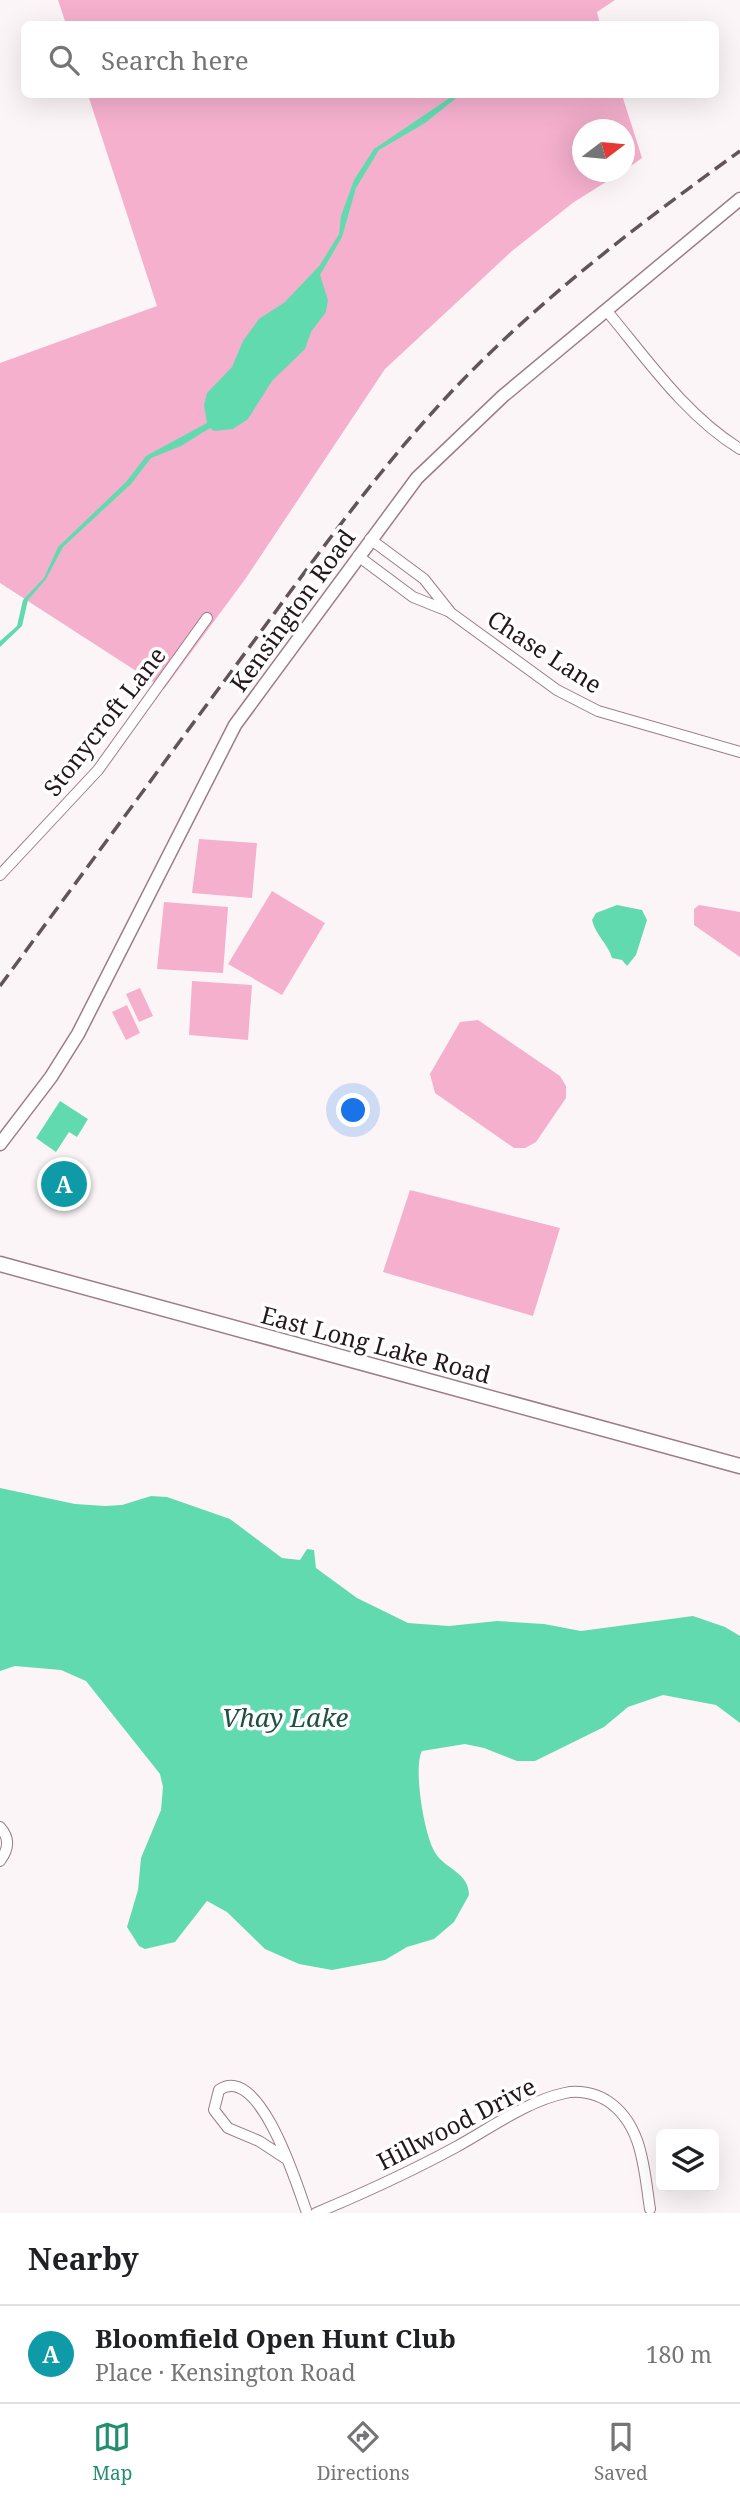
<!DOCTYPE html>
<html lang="en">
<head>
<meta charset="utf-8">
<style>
  :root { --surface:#fff; --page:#f2f2f2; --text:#202124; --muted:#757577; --line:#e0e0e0; --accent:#228e6d }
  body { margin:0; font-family:"Noto Serif",serif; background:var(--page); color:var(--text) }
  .controls { position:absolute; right:21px; bottom:21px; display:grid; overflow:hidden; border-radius:10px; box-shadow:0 7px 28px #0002 }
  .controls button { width:63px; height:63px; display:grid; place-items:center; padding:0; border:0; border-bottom:2px solid var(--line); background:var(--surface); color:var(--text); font:35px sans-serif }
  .compass { position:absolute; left:572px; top:119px; width:63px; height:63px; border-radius:50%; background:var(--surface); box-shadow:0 7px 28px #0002; rotate:74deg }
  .you { position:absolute; left:354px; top:1111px; width:24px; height:24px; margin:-18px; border:5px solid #fff; border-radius:50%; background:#1a73e8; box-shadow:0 0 0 10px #1a73e833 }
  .badge { display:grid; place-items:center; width:46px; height:46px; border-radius:50%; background:var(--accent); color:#fff; font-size:23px; font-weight:700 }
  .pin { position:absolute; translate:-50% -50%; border:4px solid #fff; box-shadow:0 2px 7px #0006 }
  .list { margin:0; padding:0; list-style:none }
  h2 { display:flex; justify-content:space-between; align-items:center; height:91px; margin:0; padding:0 28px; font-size:30px }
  h2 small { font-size:23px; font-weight:400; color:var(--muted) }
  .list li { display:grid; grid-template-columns:46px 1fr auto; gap:21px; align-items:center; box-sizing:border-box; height:98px; padding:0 28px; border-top:2px solid var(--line) }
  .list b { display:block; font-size:26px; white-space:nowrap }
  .list p { margin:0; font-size:23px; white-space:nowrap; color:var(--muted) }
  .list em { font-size:23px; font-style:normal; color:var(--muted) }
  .icon { flex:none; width:38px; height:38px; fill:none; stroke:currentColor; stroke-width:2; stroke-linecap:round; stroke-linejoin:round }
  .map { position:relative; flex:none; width:740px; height:2213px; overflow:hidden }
  .search { position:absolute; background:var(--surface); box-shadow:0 7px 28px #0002; left:21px; right:21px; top:21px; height:77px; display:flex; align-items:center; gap:18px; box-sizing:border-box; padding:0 24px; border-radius:10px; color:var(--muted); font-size:26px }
  .sheet { height:189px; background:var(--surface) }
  nav { display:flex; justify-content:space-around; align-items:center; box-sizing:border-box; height:98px; border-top:2px solid var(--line); background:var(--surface); font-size:19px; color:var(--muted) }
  nav a { display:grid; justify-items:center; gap:4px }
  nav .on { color:var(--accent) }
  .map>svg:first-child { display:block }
  .green { fill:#f5b0ce }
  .water { fill:#62dab0 }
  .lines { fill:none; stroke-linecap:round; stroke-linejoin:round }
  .minor-casing { stroke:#9d7c8a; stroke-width:12 }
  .tertiary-casing { stroke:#9d7c8a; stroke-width:15 }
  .secondary-casing { stroke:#9d7c8a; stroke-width:17 }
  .minor { stroke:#fff; stroke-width:10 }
  .tertiary { stroke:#fff; stroke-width:12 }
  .secondary { stroke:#fff; stroke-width:14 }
  .rail { stroke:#61555a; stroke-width:3.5; stroke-dasharray:14 7; stroke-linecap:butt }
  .labels { text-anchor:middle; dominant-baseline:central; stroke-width:7; stroke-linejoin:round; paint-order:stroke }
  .street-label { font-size:24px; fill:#24171c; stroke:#fff }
  .water-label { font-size:26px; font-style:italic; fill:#1f5140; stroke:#fff }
</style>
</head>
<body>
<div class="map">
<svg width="740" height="2213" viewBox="0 0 740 2213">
  <rect width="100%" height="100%" fill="#fcf5f8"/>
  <!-- green -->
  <g class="green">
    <polygon points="58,0 615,0 597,12 600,24 66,24"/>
    <polygon points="88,95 622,95 642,158 625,170 624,130 582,130 582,172 622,172 574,202 512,251 385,369 246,578 164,689 0,583 0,363 157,306"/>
    <polygon points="199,839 257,843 252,898 192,893"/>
    <polygon points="272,891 325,923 282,995 228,964"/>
    <polygon points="164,902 228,907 223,973 157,969"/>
    <polygon points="699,905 740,912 740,957 694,925 694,909"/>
    <polygon points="192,981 252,985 248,1040 189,1035"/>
    <polygon points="140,988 153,1016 139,1022 126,994"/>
    <polygon points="127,1005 140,1033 126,1040 112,1012"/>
    <polygon points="478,1020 560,1076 566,1086 566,1098 536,1142 525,1148 514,1148 435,1093 430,1074 460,1022"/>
    <polygon points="410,1190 560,1228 533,1316 383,1272"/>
  </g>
  <!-- water -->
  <g class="water">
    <polygon points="454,95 460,95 425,123 379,150 356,188 342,237 320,275 328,300 326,312 311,332 305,349 272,381 248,419 233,429 214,431 210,428 181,446 151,458 131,484 63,547 46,579 28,600 22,626 0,647 0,641 17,626 23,600 44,578 58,547 126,482 146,456 207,423 204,405 207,393 232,367 243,341 259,319 285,302 320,265 339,234 341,216 354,180 374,149"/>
    <path d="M 617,905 L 642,910 L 647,920 L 636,955 L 627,966 L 622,960 L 612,958 C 608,944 596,936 592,920 L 596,913 Z"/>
    <polygon points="60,1101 88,1119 77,1137 69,1132 56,1152 36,1138"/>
    <path d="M 0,1488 L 75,1504 L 105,1506 L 122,1505 L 151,1496 L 167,1497 L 230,1519 L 282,1558 L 300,1560 L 307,1549 L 314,1550 L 316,1568 L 357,1598 L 408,1623 L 449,1626 L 497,1621 L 544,1624 L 581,1631 L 693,1616 L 725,1627 L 740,1636 L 740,1723 L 716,1705 L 663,1695 L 628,1707 L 604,1727 L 535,1761 L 517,1761 L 484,1748 L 465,1744 L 422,1751 C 413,1767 424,1837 436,1854 C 446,1869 469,1873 469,1895 L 454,1922 L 434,1939 L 407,1947 L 385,1960 L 332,1970 L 299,1964 L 265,1949 L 227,1912 L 207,1901 L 175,1942 L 145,1949 L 139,1946 L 127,1927 L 138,1890 L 141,1858 L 161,1810 L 163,1787 L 160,1774 L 86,1681 L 61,1670 L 15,1666 L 0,1671 Z"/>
  </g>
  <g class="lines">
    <!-- minor casing -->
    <g class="minor-casing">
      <g id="minor">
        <path d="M 606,310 C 647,359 685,415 740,449"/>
        <polyline points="370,539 424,579 451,613 557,690 598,711 740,752"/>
        <polyline points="358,556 413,597 448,611"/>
        <polyline points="0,875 98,770 207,618"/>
        <path d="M 0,1827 C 10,1838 9,1849 0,1861"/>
        <path d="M 285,2158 L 259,2141 L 228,2128 L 214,2110 L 219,2090 C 260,2062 298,2188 307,2213"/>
        <path d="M 316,2213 C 364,2193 410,2172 456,2147 C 489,2129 527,2101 565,2093 C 578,2090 594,2093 606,2100 C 643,2123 644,2170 650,2209"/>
      </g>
    </g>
    <!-- tertiary casing -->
    <g class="tertiary-casing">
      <polyline id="tertiary" points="0,1144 51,1077 78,1034 235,725 417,478 503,396 740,199"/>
    </g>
    <!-- secondary casing -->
    <g class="secondary-casing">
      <polyline id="secondary" points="0,1264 740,1466"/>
    </g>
    <!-- minor -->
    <use href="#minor" class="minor"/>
    <!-- tertiary -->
    <use href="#tertiary" class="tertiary"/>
    <!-- secondary -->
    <use href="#secondary" class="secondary"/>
    <!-- rail -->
    <path class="rail" d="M 0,986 C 84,872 167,758 251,645 C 316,557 379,468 454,389 C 541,298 639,224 740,151"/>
  </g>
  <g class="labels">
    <!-- street labels -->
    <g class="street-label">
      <text transform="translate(292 610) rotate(-54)">Kensington Road</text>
      <text transform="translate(545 651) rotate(33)">Chase Lane</text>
      <text transform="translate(104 721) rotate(-52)">Stonycroft Lane</text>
      <text transform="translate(376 1344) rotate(15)">East Long Lake Road</text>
      <text transform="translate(456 2123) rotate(-27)">Hillwood Drive</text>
    </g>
    <!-- water labels -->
    <g class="water-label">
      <text x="285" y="1717">Vhay Lake</text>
    </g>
  </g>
</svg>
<div class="controls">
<button><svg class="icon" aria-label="layers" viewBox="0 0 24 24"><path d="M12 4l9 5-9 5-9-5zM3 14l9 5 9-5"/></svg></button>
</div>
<svg class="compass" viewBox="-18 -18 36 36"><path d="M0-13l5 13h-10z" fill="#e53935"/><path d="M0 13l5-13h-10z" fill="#757577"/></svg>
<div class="you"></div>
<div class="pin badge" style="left:64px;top:1184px;background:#0f9aa8">A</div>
<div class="search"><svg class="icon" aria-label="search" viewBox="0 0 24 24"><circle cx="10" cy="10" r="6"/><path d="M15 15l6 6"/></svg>Search here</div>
</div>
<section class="sheet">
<h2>Nearby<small></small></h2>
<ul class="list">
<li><span class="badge" style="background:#0f9aa8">A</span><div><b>Bloomfield Open Hunt Club</b><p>Place · Kensington Road</p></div><em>180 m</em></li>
</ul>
</section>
<nav>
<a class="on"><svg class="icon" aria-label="map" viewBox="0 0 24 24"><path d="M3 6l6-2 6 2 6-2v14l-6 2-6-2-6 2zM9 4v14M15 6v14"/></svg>Map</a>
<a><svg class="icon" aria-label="directions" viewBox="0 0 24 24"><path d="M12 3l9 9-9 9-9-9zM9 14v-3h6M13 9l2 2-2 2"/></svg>Directions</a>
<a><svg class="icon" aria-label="saved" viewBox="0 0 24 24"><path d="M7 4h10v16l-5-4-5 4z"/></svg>Saved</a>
</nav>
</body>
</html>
